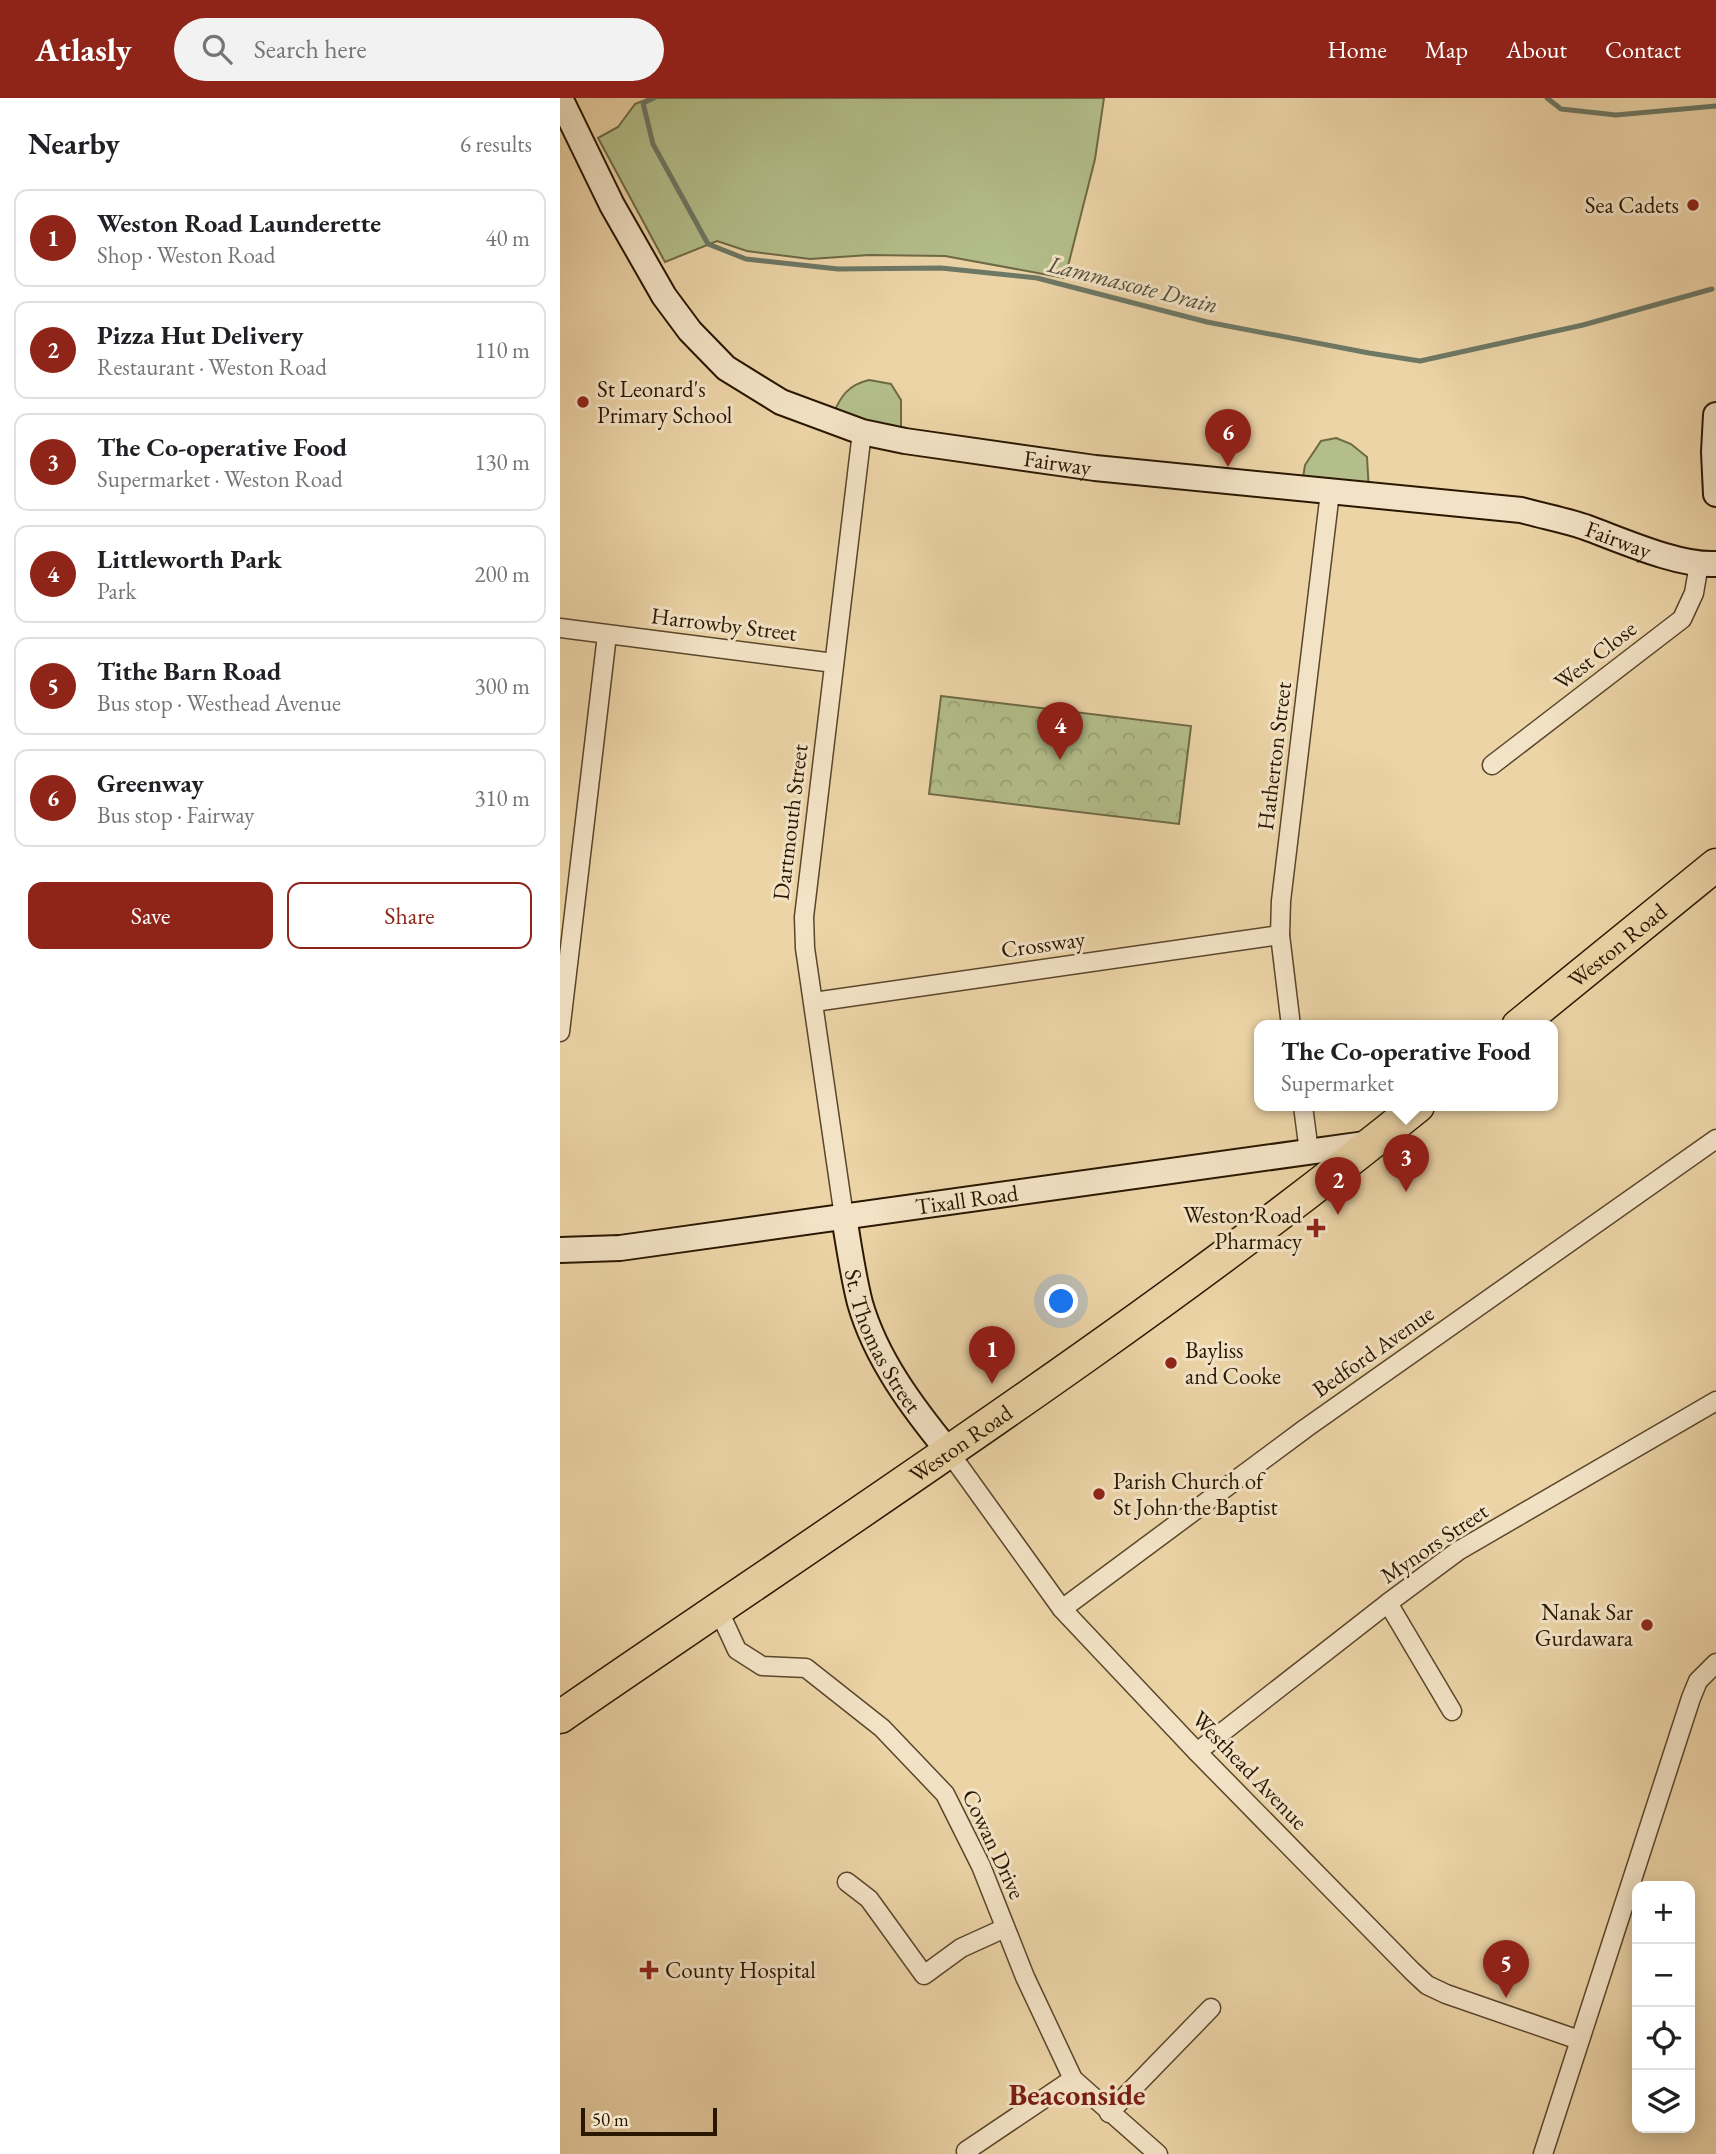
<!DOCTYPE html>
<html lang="en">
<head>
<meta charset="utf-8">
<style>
  :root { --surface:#fff; --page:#f2f2f2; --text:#202124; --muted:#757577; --line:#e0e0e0; --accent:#8f2418 }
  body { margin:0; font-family:"EB Garamond",serif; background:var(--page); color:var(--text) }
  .controls { position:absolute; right:21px; bottom:21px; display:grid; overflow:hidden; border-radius:14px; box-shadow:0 4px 18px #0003 }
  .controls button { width:63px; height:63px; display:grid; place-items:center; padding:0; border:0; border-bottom:2px solid var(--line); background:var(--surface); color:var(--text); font:35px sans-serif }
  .scale { position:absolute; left:21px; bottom:18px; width:136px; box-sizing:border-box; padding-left:7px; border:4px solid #2a1700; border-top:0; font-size:19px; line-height:24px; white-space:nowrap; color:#2a1700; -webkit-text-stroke:5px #f3e3c6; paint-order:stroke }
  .you { position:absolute; left:502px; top:1204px; width:24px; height:24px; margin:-18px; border:5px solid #fff; border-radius:50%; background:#1a73e8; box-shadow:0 0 0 10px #1a73e833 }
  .badge { display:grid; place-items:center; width:46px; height:46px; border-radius:50%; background:var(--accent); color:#fff; font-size:23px; font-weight:700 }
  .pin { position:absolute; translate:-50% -58px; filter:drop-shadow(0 2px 4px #0008) }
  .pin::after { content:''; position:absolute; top:37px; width:24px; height:21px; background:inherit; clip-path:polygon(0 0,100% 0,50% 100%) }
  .popup { position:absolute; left:694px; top:922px; width:304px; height:91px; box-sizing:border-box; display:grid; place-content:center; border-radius:14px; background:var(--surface); filter:drop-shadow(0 2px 5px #0005); font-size:23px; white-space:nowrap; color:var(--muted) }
  .popup b { font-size:26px; color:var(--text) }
  .popup::after { content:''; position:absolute; left:50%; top:100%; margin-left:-14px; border:14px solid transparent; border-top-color:var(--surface) }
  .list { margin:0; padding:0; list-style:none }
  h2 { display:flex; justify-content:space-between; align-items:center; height:91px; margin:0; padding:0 28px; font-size:30px }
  h2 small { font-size:23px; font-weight:400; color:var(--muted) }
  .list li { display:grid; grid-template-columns:46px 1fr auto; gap:21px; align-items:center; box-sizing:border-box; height:98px; margin:0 14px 14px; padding:0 14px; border:2px solid var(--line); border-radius:14px }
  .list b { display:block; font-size:26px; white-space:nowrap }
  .list p { margin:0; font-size:23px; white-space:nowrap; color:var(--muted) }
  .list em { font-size:23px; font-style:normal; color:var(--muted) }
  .actions { display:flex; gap:14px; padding:21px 28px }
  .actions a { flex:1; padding:16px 0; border:2px solid var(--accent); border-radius:14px; text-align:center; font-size:24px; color:var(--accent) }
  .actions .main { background:var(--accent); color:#fff }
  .icon { flex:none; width:38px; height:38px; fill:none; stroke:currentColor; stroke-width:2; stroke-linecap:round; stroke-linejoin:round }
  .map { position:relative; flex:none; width:1156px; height:2056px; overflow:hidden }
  header { display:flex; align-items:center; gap:42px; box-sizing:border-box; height:98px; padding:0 35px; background:var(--accent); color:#fff }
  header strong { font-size:33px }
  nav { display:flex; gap:38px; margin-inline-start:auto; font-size:24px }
  .search { width:490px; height:63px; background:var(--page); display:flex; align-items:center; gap:18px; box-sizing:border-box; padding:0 24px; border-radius:38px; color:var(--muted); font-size:26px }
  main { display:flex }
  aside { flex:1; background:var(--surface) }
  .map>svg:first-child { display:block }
  .green { fill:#b3be8a; stroke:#6e6a45; stroke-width:2 }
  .park { fill:url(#park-crowns); stroke:#6e6a45; stroke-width:2 }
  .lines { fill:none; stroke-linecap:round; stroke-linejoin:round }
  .stream { stroke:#6d7865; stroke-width:5 }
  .street-casing { stroke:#5a462a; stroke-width:21 }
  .secondary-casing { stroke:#2a1700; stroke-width:28 }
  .highway-casing { stroke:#2a1700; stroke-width:35 }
  .street { stroke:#f3e3c6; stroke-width:18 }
  .secondary { stroke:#f3e3c6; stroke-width:24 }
  .highway { stroke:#ecd4a7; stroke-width:32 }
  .poi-dot { fill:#8f2418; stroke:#f3e3c6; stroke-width:2.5 }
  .labels { text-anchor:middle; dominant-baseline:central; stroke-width:6; stroke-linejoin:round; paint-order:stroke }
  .poi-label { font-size:23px; fill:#2a1700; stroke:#f3e3c6; text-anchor:start }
  .street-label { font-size:23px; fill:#2a1700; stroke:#f3e3c6 }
  .water-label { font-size:24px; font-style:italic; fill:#514f3b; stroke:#f3e3c6 }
  .district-label { font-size:30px; font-weight:bold; fill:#7a1f14; stroke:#f3e3c6 }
</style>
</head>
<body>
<header>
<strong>Atlasly</strong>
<div class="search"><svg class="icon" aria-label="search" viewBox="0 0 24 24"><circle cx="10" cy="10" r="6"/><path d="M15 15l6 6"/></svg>Search here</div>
<nav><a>Home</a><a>Map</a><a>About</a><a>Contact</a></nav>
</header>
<main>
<aside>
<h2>Nearby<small>6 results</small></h2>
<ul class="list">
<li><span class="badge">1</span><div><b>Weston Road Launderette</b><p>Shop · Weston Road</p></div><em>40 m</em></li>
<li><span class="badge">2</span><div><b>Pizza Hut Delivery</b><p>Restaurant · Weston Road</p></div><em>110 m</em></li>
<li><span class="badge">3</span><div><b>The Co-operative Food</b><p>Supermarket · Weston Road</p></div><em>130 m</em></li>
<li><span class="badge">4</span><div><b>Littleworth Park</b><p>Park</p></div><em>200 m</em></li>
<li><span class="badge">5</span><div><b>Tithe Barn Road</b><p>Bus stop · Westhead Avenue</p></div><em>300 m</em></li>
<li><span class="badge">6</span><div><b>Greenway</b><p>Bus stop · Fairway</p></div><em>310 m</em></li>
</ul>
<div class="actions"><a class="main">Save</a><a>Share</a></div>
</aside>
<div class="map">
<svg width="1156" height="2056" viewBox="0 0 1156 2056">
  <defs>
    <pattern id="park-crowns" width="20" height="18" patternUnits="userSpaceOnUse" patternTransform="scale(1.75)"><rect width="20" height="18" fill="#b3be8a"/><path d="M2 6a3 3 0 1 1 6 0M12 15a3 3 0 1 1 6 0" fill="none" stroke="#9aa375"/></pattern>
  </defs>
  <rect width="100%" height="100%" fill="#ecd4a7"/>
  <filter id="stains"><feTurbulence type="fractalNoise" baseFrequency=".00286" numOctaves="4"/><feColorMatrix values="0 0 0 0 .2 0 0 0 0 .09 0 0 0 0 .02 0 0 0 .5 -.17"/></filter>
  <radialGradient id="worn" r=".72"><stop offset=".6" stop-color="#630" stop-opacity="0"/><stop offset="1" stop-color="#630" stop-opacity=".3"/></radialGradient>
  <!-- green -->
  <g class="green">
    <polygon points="90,0 544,0 535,61 505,180 385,158 309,157 250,161 187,153 157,143 105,164 38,40 58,29 75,6"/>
    <path d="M 309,282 L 331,286 L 341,302 L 341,334 L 273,316 C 281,298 288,287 309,282 Z"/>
    <polygon points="776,340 791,346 807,359 809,394 742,386 745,367 761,343"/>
  </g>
  <!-- park -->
  <polygon class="park" points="381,598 631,628 619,726 369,696"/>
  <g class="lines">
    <!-- stream -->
    <g class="stream">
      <polyline points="94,0 83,5 93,46 148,146 186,161 278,171 381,170 477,180 647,224 809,255 860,263 1023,227 1152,191"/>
      <polyline points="987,0 1001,11 1056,17 1156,8"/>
    </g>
    <!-- street casing -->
    <g class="street-casing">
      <g id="street">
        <polyline points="0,530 274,565"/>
        <polyline points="932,667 1122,521 1134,495 1139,466"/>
        <polyline points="254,904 720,837"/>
        <polyline points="731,928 720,837 721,803 770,394"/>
        <polyline points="0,934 47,537"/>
        <polyline points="743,1008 749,1054"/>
        <polyline points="284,1119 245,850 244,819 302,334"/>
        <polyline points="389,1354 502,1511 637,1654 852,1873 867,1887 886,1896 1019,1942"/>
        <polyline points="828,1505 892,1613"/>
        <polyline points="158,1511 177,1552 202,1568 246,1570 322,1630 385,1696 421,1768 465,1879 513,1981 598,2056"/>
        <polyline points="502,1511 746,1330 1156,1041"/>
        <polyline points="637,1654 828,1505 898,1453 1156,1303"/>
        <polyline points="287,1784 309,1801 364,1877 401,1850 445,1830"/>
        <polyline points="549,2015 651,1910"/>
        <polyline points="406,2053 513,1981"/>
        <polyline points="983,2056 1131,1600 1138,1583 1156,1565"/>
      </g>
    </g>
    <!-- secondary casing -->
    <g class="secondary-casing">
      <g id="secondary">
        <path id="s1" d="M 0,0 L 52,107 L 104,198 L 130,233 L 166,270 L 221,304 L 302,334 L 345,343 L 535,370 L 961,412 C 982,418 1004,422 1025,429 C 1061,442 1118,468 1156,466"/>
        <polyline points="1156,317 1154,354 1156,396"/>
        <path id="s2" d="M 284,1119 C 289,1148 293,1178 300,1205 C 316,1261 353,1310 389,1354"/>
        <path id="s3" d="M 0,1152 L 60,1150 L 812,1045"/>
      </g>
    </g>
    <!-- highway casing -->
    <g class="highway-casing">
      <g id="highway">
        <path id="s4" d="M 958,928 L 1156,767"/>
        <path id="s5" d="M 0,1619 C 289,1420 585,1229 858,1008"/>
      </g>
    </g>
    <!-- street -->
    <use href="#street" class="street"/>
    <!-- secondary -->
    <use href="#secondary" class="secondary"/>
    <!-- highway -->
    <use href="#highway" class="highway"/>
  </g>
  <!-- markers -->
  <g class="poi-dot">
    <circle cx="1133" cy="107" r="7"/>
    <circle cx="23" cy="304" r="7"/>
    <path d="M752.5 1119.5h7v7h7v7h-7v7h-7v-7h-7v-7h7z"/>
    <circle cx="611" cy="1265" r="7"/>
    <circle cx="539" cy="1396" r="7"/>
    <circle cx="1087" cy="1527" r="7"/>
    <path d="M85.5 1861.5h7v7h7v7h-7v7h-7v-7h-7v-7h7z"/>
  </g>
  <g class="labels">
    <!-- poi labels -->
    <g class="poi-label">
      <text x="1119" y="107" text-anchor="end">Sea Cadets</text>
      <text x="37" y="291">St Leonard's<tspan x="37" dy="26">Primary School</tspan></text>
      <text x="742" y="1117" text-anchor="end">Weston Road<tspan x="742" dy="26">Pharmacy</tspan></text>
      <text x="625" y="1252">Bayliss<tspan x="625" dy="26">and Cooke</tspan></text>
      <text x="553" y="1383">Parish Church of<tspan x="553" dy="26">St John the Baptist</tspan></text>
      <text x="1073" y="1514" text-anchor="end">Nanak Sar<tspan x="1073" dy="26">Gurdawara</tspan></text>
      <text x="105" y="1872">County Hospital</text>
    </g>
    <!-- street labels -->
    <g class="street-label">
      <text stroke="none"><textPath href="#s1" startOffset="668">Fairway</textPath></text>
      <text stroke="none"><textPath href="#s1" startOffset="1236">Fairway</textPath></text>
      <text transform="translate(164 526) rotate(7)">Harrowby Street</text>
      <text transform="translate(1035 557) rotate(-38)">West Close</text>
      <text transform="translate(714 658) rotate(-83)">Hatherton Street</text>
      <text transform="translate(230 724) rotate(-83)">Dartmouth Street</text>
      <text transform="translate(483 846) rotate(-8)">Crossway</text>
      <text stroke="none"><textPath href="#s4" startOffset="128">Weston Road</textPath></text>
      <text stroke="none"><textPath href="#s3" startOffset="410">Tixall Road</textPath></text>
      <text stroke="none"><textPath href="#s2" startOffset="131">St. Thomas Street</textPath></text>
      <text transform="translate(813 1253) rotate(-35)">Bedford Avenue</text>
      <text stroke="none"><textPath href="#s5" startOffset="485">Weston Road</textPath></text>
      <text transform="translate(874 1445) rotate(-34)">Mynors Street</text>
      <text transform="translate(690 1672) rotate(46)">Westhead Avenue</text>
      <text transform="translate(434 1746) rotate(65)">Cowan Drive</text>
    </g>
    <!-- water labels -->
    <g class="water-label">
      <text transform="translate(573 186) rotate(14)">Lammascote Drain</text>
    </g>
    <!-- district labels -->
    <g class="district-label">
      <text x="517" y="1996">Beaconside</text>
    </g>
  </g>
  <rect width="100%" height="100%" filter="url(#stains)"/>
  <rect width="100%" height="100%" fill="url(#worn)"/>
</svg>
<div class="controls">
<button>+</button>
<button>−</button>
<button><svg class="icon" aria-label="locate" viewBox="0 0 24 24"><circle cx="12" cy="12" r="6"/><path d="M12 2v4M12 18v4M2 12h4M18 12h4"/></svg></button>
<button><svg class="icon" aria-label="layers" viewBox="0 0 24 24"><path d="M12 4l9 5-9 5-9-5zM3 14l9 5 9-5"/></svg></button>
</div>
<div class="scale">50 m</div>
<div class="you"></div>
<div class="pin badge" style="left:432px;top:1286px">1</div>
<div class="pin badge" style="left:778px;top:1117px">2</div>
<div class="pin badge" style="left:846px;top:1094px">3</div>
<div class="popup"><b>The Co-operative Food</b>Supermarket</div>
<div class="pin badge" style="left:500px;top:662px">4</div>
<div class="pin badge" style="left:946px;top:1900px">5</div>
<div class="pin badge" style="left:668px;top:369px">6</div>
</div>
</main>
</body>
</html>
